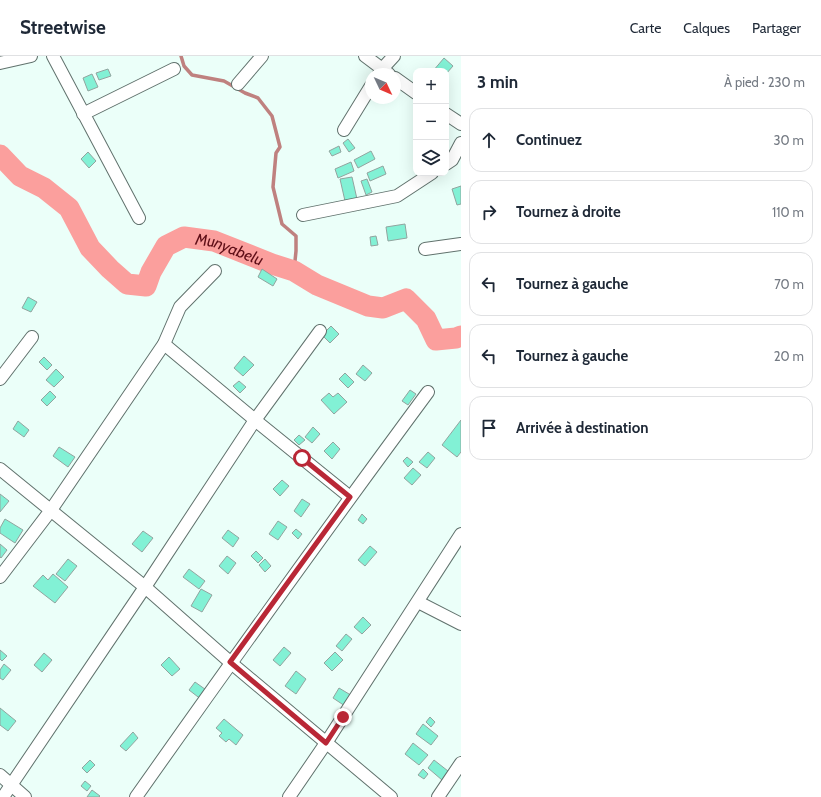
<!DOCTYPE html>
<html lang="fr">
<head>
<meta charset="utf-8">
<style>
  :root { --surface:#fff; --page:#f2f2f3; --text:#1f2937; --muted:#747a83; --line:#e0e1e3 }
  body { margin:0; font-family:Cabin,sans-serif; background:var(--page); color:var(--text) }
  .controls { position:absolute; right:12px; top:12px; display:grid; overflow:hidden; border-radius:8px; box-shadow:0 4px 16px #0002 }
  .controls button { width:36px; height:36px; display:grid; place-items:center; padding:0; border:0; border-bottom:1px solid var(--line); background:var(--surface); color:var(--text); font:20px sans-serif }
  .compass { position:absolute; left:365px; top:12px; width:36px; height:36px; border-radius:50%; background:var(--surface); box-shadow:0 4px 16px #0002; rotate:134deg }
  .stop { position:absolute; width:12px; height:12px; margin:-9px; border:3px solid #b92736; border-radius:50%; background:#fff }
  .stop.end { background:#b92736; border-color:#fff; box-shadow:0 1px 4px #0008 }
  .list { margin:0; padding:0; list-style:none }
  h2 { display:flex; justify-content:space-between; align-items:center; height:52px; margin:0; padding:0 16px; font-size:17px }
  h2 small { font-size:13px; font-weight:400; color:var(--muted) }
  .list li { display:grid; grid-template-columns:26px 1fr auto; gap:12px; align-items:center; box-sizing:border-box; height:64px; margin:0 8px 8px; padding:0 8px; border:1px solid var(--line); border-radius:12px }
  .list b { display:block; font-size:15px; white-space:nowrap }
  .list em { font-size:13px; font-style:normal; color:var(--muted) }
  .icon { flex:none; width:22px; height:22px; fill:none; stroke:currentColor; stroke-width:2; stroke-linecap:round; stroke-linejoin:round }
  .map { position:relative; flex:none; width:461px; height:741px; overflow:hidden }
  header { display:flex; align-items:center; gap:24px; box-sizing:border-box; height:56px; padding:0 20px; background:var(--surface); border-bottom:1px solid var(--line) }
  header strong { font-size:19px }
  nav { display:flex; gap:22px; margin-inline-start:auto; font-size:14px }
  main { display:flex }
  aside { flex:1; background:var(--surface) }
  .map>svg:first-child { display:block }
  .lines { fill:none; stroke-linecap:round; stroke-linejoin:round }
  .stream { stroke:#bf817f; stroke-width:3.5 }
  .river { stroke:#fb9f9d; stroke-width:21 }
  .building { fill:#82f1d5; stroke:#92a49f }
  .minor-casing { stroke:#61726d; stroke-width:14 }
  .minor { stroke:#fff; stroke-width:12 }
  .route { stroke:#b92736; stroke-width:5 }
  .labels { text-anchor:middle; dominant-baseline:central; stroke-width:4; stroke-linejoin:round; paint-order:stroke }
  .water-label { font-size:16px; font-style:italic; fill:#5f0e17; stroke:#fff }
</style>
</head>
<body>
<header>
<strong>Streetwise</strong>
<nav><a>Carte</a><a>Calques</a><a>Partager</a></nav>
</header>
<main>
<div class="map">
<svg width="461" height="741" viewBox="0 0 461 741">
  <rect width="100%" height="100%" fill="#ebfff9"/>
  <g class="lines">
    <!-- stream -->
    <polyline class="stream" points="181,0 184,10 192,19 224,25 245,37 258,42 272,60 280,91 276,97 273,131 282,168 296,180 296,195 294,215"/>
    <!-- river -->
    <path class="river" id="s1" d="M 0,99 L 20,120 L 44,132 L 69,152 L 90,192 L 110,213 L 127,228 L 146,230 L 151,216 L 166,190 L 184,181 L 214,185 L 272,208 L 294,215 L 317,229 L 368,250 L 383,252 L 406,243 L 426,263 L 436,284 L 456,282 L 461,280"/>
  </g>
  <!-- building -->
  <g class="building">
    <polygon points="444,2 453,10 446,18 446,15 433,15"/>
    <polygon points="108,13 111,20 99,24 96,17"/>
    <polygon points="92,18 98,31 88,35 83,22"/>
    <polygon points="348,83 355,92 349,96 343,87"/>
    <polygon points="339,90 341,96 332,100 329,95"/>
    <polygon points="371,95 375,103 358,112 354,104"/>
    <polygon points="88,96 96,105 89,112 81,103"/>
    <polygon points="351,106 354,115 338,122 335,113"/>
    <polygon points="383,110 386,118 370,125 367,117"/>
    <polygon points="352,121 357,143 345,145 340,123"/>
    <polygon points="367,123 372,136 366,139 361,125"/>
    <polygon points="461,130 461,148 457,149 452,133"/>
    <polygon points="405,168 407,182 388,185 386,171"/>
    <polygon points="376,180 378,189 371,190 370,181"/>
    <polygon points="262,213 277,223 273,230 258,221"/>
    <polygon points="28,241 37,246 31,256 22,252"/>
    <polygon points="331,270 339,278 330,287 322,279"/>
    <polygon points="244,300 254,309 243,320 234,312"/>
    <polygon points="44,301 52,309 47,314 39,306"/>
    <polygon points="363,309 372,317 365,325 356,318"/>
    <polygon points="56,313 64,321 54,331 46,324"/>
    <polygon points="345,317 354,326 348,332 339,323"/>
    <polygon points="239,325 246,331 240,337 233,330"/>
    <polygon points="410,334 416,338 408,349 402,345"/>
    <polygon points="50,335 56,341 47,350 41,344"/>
    <polygon points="329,337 333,341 338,337 347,346 334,358 321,344"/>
    <polygon points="461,364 461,396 457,401 442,389"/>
    <polygon points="18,365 29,374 24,381 13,373"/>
    <polygon points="313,371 320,378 312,387 305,381"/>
    <polygon points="299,379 305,384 299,389 294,384"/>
    <polygon points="333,386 340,393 332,403 324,395"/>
    <polygon points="59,391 75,401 68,411 53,400"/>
    <polygon points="428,396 435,402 427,412 419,406"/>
    <polygon points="407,401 413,406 408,411 403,405"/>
    <polygon points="413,412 421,419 412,429 404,422"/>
    <polygon points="282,424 289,430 280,440 273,433"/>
    <polygon points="0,438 9,445 0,456"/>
    <polygon points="302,443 310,448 301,461 294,455"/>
    <polygon points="362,458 367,463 363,468 358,464"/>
    <polygon points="5,463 23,474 15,487 0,477 0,472"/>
    <polygon points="278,465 287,471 278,484 269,478"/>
    <polygon points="296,473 302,478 298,483 292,477"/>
    <polygon points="228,474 239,482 233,491 222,482"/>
    <polygon points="143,475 153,482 142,496 132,488"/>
    <polygon points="0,488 7,494 1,502 0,501"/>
    <polygon points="370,490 377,496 365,510 358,504"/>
    <polygon points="256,495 263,502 258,507 251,500"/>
    <polygon points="227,500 236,507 228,518 219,510"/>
    <polygon points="68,503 77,510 65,525 56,518"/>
    <polygon points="265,503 271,510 265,516 259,509"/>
    <polygon points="189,513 205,525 199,533 183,521"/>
    <polygon points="53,518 68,531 55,547 33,530 43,519 48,524"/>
    <polygon points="201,533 212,539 202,556 191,550"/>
    <polygon points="363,561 371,569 362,578 354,571"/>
    <polygon points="346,578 352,583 342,595 336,590"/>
    <polygon points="284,591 291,597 280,610 273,604"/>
    <polygon points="0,594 7,600 2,605 0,603"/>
    <polygon points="335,596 343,604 332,615 324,607"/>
    <polygon points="44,597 52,604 42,616 34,609"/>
    <polygon points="169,601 180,613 172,620 161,609"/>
    <polygon points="4,608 11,614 3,624 0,622 0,614"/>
    <polygon points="296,615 306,623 296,638 285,630"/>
    <polygon points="195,626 209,636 202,644 189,634"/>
    <polygon points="339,632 354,641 348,652 333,642"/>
    <polygon points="0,652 16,665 8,675 0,669"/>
    <polygon points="430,661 435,666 431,671 426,666"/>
    <polygon points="224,663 243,679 236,689 229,683 226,686 219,680 222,677 216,672"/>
    <polygon points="423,668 438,680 431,689 416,678"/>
    <polygon points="133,676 138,682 126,695 120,690"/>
    <polygon points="413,687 428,699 419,709 405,698"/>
    <polygon points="90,704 95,709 87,717 82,712"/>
    <polygon points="434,704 448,715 442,724 428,712"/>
    <polygon points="423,713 428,718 424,723 418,719"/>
    <polygon points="85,725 91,730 87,735 81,730"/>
    <polygon points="92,734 100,740 99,741 87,741"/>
  </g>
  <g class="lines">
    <!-- minor casing -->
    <g class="minor-casing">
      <g id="minor">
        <polyline points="53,0 139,162"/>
        <polyline points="365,0 389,18"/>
        <polyline points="0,7 31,0"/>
        <polyline points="379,18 382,13 394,0"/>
        <polyline points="395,22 416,37"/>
        <polyline points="238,28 262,0"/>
        <polyline points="83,58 174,13"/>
        <polyline points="446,58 461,68"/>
        <polyline points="344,74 371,30"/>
        <polyline points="446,108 452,104 461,87"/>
        <polyline points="303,159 397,140 432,117"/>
        <polyline points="425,193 461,188"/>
        <polyline points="164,288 255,364 350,441"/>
        <polyline points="0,323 32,281"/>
        <polyline points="0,413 145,531 230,606 391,741"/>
        <polyline points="0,521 51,454 164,288 180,251 215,215"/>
        <polyline points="418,546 461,568"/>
        <polyline points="0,719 25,741"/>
        <polyline points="3,741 145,531 255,364 320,275"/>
        <path d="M 136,741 C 232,605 329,470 428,336"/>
        <polyline points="289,741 326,687 461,478"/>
        <polyline points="438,741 461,707"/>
      </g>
    </g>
    <!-- minor -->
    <use href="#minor" class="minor"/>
  </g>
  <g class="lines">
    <!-- route -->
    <polyline class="route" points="302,402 350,441 230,606 326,687 343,661"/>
  </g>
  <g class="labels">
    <!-- water labels -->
    <g class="water-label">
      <text stroke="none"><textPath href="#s1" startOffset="316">Munyabelu</textPath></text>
    </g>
  </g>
</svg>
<div class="controls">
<button>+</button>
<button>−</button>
<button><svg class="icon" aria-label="layers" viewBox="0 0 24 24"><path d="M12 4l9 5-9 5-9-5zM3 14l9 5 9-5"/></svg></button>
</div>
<svg class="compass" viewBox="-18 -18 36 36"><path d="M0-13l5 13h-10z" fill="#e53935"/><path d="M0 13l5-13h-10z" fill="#747a83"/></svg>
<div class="stop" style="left:302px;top:402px"></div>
<div class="stop end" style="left:343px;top:661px"></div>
</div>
<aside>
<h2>3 min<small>À pied · 230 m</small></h2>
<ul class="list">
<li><svg class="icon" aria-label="ahead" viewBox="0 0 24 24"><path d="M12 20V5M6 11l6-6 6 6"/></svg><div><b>Continuez</b></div><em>30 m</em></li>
<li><svg class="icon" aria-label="right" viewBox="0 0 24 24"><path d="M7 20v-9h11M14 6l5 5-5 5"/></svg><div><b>Tournez à droite</b></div><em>110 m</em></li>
<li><svg class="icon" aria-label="left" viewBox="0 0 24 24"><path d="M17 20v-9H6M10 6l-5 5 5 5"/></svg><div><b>Tournez à gauche</b></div><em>70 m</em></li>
<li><svg class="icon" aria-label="left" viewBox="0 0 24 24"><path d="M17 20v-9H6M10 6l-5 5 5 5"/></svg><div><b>Tournez à gauche</b></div><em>20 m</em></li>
<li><svg class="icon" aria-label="arrive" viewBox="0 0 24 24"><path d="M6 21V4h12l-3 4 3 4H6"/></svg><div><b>Arrivée à destination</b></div></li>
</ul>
</aside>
</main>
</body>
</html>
